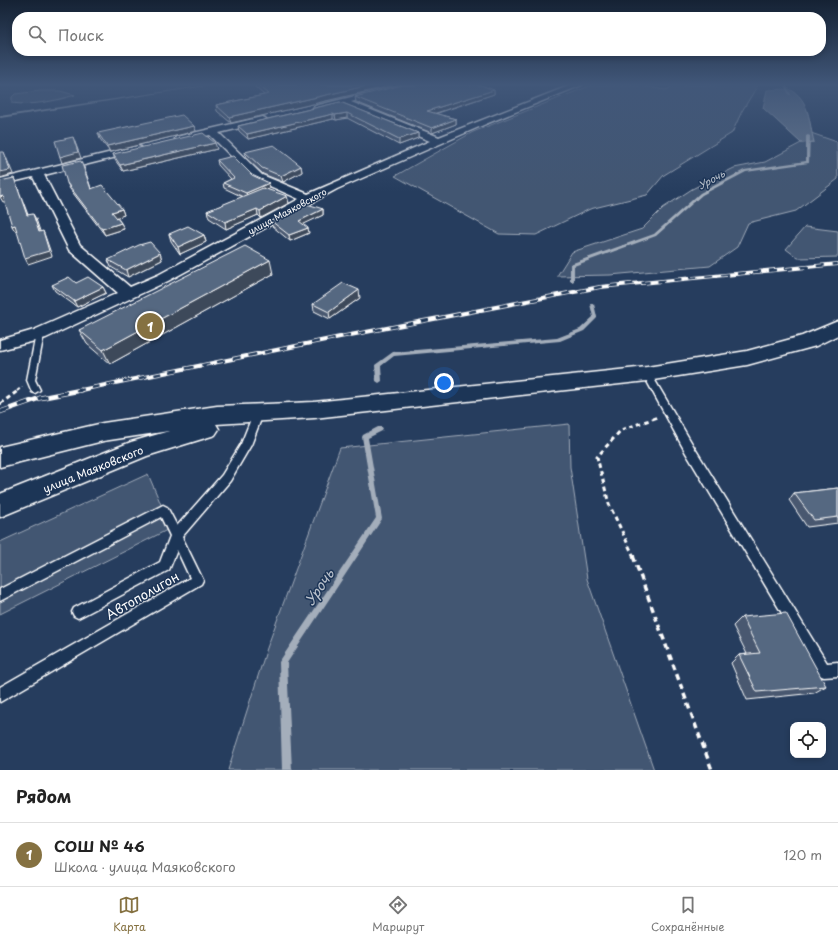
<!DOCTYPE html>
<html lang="ru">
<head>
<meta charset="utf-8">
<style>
  :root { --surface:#fff; --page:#f2f2f2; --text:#222; --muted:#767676; --line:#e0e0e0; --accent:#857141 }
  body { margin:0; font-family:"Playpen Sans",sans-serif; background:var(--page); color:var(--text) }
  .controls { position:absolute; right:12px; bottom:12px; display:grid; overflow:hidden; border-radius:8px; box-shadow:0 2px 6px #0003 }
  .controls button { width:36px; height:36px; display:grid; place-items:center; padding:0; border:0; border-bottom:1px solid var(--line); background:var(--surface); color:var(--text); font:20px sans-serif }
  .you { position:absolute; left:444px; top:383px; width:14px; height:14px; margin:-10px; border:3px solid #fff; border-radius:50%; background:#1a73e8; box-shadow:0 0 0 6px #1a73e833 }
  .badge { display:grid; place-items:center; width:26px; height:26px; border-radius:50%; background:var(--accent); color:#fff; font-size:13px; font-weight:700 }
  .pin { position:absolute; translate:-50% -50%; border:2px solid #fff; box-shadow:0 1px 4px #0006 }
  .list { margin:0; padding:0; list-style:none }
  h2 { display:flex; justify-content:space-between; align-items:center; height:52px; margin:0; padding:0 16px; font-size:17px }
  h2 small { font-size:13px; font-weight:400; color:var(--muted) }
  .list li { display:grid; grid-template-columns:26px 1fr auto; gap:12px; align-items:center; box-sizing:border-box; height:64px; padding:0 16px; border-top:1px solid var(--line) }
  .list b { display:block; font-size:15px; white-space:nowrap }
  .list p { margin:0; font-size:13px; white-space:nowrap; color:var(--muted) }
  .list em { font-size:13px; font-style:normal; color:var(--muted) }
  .icon { flex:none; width:22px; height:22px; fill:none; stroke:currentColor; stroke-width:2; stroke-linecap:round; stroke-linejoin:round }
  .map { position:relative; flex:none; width:838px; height:770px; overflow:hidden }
  .search { position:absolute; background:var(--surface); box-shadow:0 2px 6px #0003; left:12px; right:12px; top:12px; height:44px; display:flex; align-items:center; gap:10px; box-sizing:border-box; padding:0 14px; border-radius:16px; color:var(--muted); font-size:15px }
  .sheet { height:116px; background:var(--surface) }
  nav { display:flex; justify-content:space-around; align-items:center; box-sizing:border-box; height:56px; border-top:1px solid var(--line); background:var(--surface); font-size:11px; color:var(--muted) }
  nav a { display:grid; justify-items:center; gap:2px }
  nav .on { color:var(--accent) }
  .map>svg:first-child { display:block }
  .green { fill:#425672; stroke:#a0aab8 }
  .water { fill:#67788e; stroke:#a4aebb }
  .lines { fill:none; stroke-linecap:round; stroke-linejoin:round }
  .stream { fill:#a4aebb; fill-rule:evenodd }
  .service-casing { stroke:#fff; stroke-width:3 }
  .minor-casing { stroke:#fff; stroke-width:3 }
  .secondary-casing { stroke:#fff; stroke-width:3 }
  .path-far2 { stroke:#fff; stroke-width:2; stroke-dasharray:3.5 2.5; stroke-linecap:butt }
  .path-far1 { stroke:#fff; stroke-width:3; stroke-dasharray:4.5 3.5; stroke-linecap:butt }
  .path { stroke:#fff; stroke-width:3.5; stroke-dasharray:6 4.5; stroke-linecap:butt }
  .service { fill:#1d3557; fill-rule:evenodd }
  .minor { fill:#1d3557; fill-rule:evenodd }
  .secondary { fill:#1d3557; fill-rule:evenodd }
  .rail-far1-casing { stroke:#fff; stroke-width:4 }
  .rail-casing { stroke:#fff; stroke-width:5 }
  .rail-far1 { stroke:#1d3557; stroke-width:2.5; stroke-dasharray:8; stroke-linecap:butt }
  .rail { stroke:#1d3557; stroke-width:3.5; stroke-dasharray:10; stroke-linecap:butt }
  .wall { fill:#49596f; stroke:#fff }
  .shaded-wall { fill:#3c485a; stroke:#fff }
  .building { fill:#556781; stroke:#fff }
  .labels { text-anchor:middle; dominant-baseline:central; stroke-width:3; stroke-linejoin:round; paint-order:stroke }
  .far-street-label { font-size:9px; fill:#fff; stroke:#1d3557 }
  .far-water-label { font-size:10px; font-style:italic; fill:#bbc2cc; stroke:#1d3557 }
  .street-label { font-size:11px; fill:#fff; stroke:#1d3557 }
  .near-street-label { font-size:13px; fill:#fff; stroke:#1d3557 }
  .near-water-label { font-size:14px; font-style:italic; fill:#bbc2cc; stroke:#1d3557 }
</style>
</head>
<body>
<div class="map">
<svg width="838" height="770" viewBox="0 0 838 770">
  <rect width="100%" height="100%" fill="#263d5e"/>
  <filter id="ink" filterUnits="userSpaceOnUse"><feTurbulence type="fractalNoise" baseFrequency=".025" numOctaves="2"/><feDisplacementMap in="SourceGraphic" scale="8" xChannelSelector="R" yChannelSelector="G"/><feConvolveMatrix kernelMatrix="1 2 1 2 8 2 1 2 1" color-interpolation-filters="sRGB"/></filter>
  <g filter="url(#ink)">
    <!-- green -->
    <g class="green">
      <polygon points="592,85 639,85 665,90 671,88 668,85 758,85 742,111 732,133 664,175 647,195 590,209 536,235 499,234 395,176 473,132"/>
      <path d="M 40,91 L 60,91 L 75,95 C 56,101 31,106 12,103 L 12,97 L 15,94 Z"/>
      <polygon points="811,133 837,142 838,179 796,211 748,223 737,247 710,266 610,275 557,276 572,252 642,229 663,208 692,189 734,168 765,162 801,143 813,142"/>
      <polygon points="805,227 838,231 838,257 798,258 786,249"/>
      <polygon points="569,424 570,467 587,579 654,770 228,770 267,648 340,448"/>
      <polygon points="148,474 171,528 0,614 0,542"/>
    </g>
    <!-- water -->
    <path class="water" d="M 789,89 C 810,98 809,123 814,142 L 801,143 L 763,108 L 767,90 Z"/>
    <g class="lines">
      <!-- stream -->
      <g class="stream">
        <polygon points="208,85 212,85 0,118 0,116"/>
        <polygon points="784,85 786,85 791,95 789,95"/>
        <polygon points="808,135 810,136 809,163 746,172 702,195 656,236 574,266 574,281 572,282 570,281 570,264 654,234 700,193 744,170 806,161 806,136"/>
        <polygon points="590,303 592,303 594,304 597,317 597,318 584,331 560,341 394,356 381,366 382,381 379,383 376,381 375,365 393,352 557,338 580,329 593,317 590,304"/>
        <polygon points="378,427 382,427 383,429 382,431 368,438 382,519 287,663 292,770 282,770 279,662 376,518 362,437 363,435"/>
      </g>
      <!-- service casing -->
      <g class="service-casing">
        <g id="service">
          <polygon points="40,331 44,334 35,380 40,390 35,393 32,392 27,380 36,334"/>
          <polygon points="647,371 650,372 694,447 827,663 838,662 838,676 824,677 819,675 686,453 643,374"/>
          <polygon points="258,410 261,412 263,414 251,445 230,481 182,537 203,580 201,584 0,702 0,687 190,578 177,550 169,570 82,616 78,618 74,616 72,612 74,608 160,562 170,536 161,517 0,601 0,589 163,505 167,507 177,526 222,475 241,444 253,414 255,412"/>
        </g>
      </g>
      <!-- minor casing -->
      <g class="minor-casing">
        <polygon id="minor" points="400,85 413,85 351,102 439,137 571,85 582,85 488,123 337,189 168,281 46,338 0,350 0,340 34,330 118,293 69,250 33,177 0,185 0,179 137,146 141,147 142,149 141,151 44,175 80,245 130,287 158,275 299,199 254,179 210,135 180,142 176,141 175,139 176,137 262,117 265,118 267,120 265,122 219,133 262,175 308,194 430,141 341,105 318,111 313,108 315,106"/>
      </g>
      <!-- secondary casing -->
      <g class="secondary-casing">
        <polygon id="secondary" points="838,321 838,335 816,346 747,365 647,381 314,418 216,424 219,429 215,435 147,456 0,517 0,494 131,442 169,431 103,441 0,467 0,447 103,423 217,406 314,402 647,367 747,351 802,336"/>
      </g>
      <!-- path-far2 -->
      <polyline class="path-far2" points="17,391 22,387"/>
      <!-- path-far1 -->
      <g class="path-far1">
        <polyline points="0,404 19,390"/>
        <polyline points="634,557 609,504 597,457 621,430 658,417"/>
      </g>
      <!-- path -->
      <polyline class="path" points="633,556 712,770"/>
      <!-- service -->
      <use href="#service" class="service"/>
      <!-- minor -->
      <use href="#minor" class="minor"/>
      <!-- secondary -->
      <use href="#secondary" class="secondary"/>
      <!-- rail-far1 casing -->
      <g class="rail-far1-casing">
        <polyline id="rail-far1" points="76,391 340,337 600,287 838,264"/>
      </g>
      <!-- rail casing -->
      <g class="rail-casing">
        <polyline id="rail" points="0,412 40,398 81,390"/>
      </g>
      <!-- rail-far1 -->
      <use href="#rail-far1" class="rail-far1"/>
      <!-- rail -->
      <use href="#rail" class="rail"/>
    </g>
    <!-- wall -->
    <g class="wall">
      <polygon points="255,85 390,85 390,86 231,123 217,111 216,105 264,95 255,87"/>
      <polygon points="494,90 494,94 435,114 456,119 456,124 432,133 356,102 355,97"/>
      <polygon points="340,102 418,133 418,138 399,145 347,118 336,120 333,119 248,139 239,131 238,126"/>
      <polygon points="194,126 196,131 110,152 100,139 98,133"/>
      <polygon points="217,149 123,171 115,160 113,154"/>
      <polygon points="245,152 301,166 302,172 283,182 263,174 246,158"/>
      <polygon points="217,160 269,183 270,188 267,189 289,203 261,218 258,215 226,229 209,218 207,211 243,197 224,188 223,183 231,179 218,165"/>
      <polygon points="84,167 91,188 122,209 124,215 117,217 121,223 124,229 105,235 70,189 67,183"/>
      <polygon points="323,209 323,215 303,224 309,233 290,241 272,226 271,221"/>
      <polygon points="169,234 204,235 206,242 180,254 171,241"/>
      <polygon points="160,253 162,260 128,277 111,267 108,260"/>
      <polygon points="273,274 110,364 87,344 79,330"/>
      <polygon points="76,283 103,287 106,293 77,307 55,291 52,285"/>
      <polygon points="360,298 330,319 314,311 313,304"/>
      <polygon points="838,488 838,523 807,527 789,500 794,493"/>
      <polygon points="742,617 826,686 814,693 747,700 731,663 739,655 747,654 733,626"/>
    </g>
    <!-- shaded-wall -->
    <g class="shaded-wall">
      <polygon points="370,85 390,85 390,86 231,123 229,117"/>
      <polygon points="494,90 494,94 427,116 427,111"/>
      <polygon points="347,113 347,118 336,120 335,115"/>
      <polygon points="333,114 333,119 248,139 247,134"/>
      <polygon points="456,119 456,124 432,133 432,128"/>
      <polygon points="194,126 196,131 110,152 107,146"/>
      <polygon points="418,133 418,138 399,145 399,139"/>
      <polygon points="73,137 81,158 62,163 60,157"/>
      <polygon points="215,143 217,149 123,171 120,165"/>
      <polygon points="4,152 13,174 0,178 0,172"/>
      <polygon points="301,166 302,172 283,182 281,176"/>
      <polygon points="14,178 16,183 30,220 27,215"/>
      <polygon points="269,183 270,188 248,198 246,193"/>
      <polygon points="3,196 6,201 3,202 0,197"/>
      <polygon points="287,196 289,203 261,218 260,211"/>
      <polygon points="122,209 124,215 115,218 112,212"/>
      <polygon points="257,209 258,215 226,229 225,222"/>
      <polygon points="323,209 323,215 300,226 299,221"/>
      <polygon points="33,214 36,219 42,237 39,232"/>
      <polygon points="121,223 124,229 105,235 102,229"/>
      <polygon points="15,225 18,230 15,231 12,226"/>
      <polygon points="308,228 309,233 290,241 289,235"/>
      <polygon points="43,231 45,236 52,256 28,264 25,258"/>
      <polygon points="204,235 206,242 180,254 178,247"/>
      <polygon points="160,253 162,260 128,277 126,270"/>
      <polygon points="270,260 273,274 110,364 103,350"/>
      <polygon points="103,287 106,293 77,307 74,301"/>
      <polygon points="359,290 360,298 330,319 329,312"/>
    </g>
    <!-- building -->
    <g class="building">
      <polygon points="258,85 370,85 229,117 216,105 269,94"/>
      <polygon points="402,85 481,85 494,90 427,111 456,119 432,128 355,97"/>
      <polygon points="340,102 418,133 399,139 347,113 335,115 333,114 247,134 238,126"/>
      <polygon points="182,115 194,126 107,146 98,133"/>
      <polygon points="203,133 215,143 120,165 113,154"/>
      <polygon points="73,137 78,152 60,157 55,141"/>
      <polygon points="274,145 301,166 281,176 262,168 245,152"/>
      <polygon points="0,152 4,152 10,170 0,172"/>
      <polygon points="233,156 252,175 269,183 246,193 223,183 234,178 217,160"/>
      <polygon points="81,161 91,189 102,185 122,209 112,212 121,223 102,229 67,183 62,165"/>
      <polygon points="14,178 27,215 33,214 39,232 43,231 49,251 25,258 15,225 12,226 3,196 0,197 0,181"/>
      <polygon points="263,188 287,196 260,211 257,209 225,222 207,211"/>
      <polygon points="304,203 323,209 299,221 308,228 289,235 271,221"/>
      <polygon points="188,226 204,235 178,247 169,234"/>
      <polygon points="150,242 160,253 126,270 108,260 139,245"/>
      <polygon points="245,246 270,260 103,350 79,330"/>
      <polygon points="69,277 76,283 88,277 103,287 74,301 52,285"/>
      <polygon points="343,283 359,290 329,312 313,304"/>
      <polygon points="838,488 838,517 814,520 794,493"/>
      <polygon points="786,613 826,686 757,692 739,655 760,653 742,617"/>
    </g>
  </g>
  <!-- sky -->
  <linearGradient id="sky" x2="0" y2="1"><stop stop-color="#152234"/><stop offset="0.44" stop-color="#415779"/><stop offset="1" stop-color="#415779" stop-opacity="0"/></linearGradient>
  <rect width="838" height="192" fill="url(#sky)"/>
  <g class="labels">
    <!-- far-street labels -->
    <g class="far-street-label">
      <text transform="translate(287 211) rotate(-28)">улица Маяковского</text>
    </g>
    <!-- far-water labels -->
    <g class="far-water-label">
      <text transform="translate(711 179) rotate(-29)">Урочь</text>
    </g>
    <!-- street labels -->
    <g class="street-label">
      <text transform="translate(93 469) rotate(-22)">улица Маяковского</text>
    </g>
    <!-- near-street labels -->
    <g class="near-street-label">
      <text transform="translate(142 595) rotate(-30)">Автополигон</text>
    </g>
    <!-- near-water labels -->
    <g class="near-water-label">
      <text transform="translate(319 587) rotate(-56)">Урочь</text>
    </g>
  </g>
</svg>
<div class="controls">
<button><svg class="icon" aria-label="locate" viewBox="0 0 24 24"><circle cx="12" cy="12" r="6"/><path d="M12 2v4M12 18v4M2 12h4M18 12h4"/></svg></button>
</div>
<div class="you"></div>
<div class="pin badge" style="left:150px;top:326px">1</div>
<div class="search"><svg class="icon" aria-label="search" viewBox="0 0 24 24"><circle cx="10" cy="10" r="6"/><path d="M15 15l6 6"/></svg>Поиск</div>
</div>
<section class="sheet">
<h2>Рядом<small></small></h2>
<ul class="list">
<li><span class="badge">1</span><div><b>СОШ № 46</b><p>Школа · улица Маяковского</p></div><em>120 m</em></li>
</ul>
</section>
<nav>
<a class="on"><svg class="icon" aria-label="map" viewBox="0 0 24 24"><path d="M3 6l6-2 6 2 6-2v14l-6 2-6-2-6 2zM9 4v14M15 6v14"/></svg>Карта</a>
<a><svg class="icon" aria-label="directions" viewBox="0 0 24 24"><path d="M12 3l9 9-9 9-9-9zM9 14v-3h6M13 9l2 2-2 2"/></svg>Маршрут</a>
<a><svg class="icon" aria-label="saved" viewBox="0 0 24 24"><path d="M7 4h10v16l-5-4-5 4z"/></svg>Сохранённые</a>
</nav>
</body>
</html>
